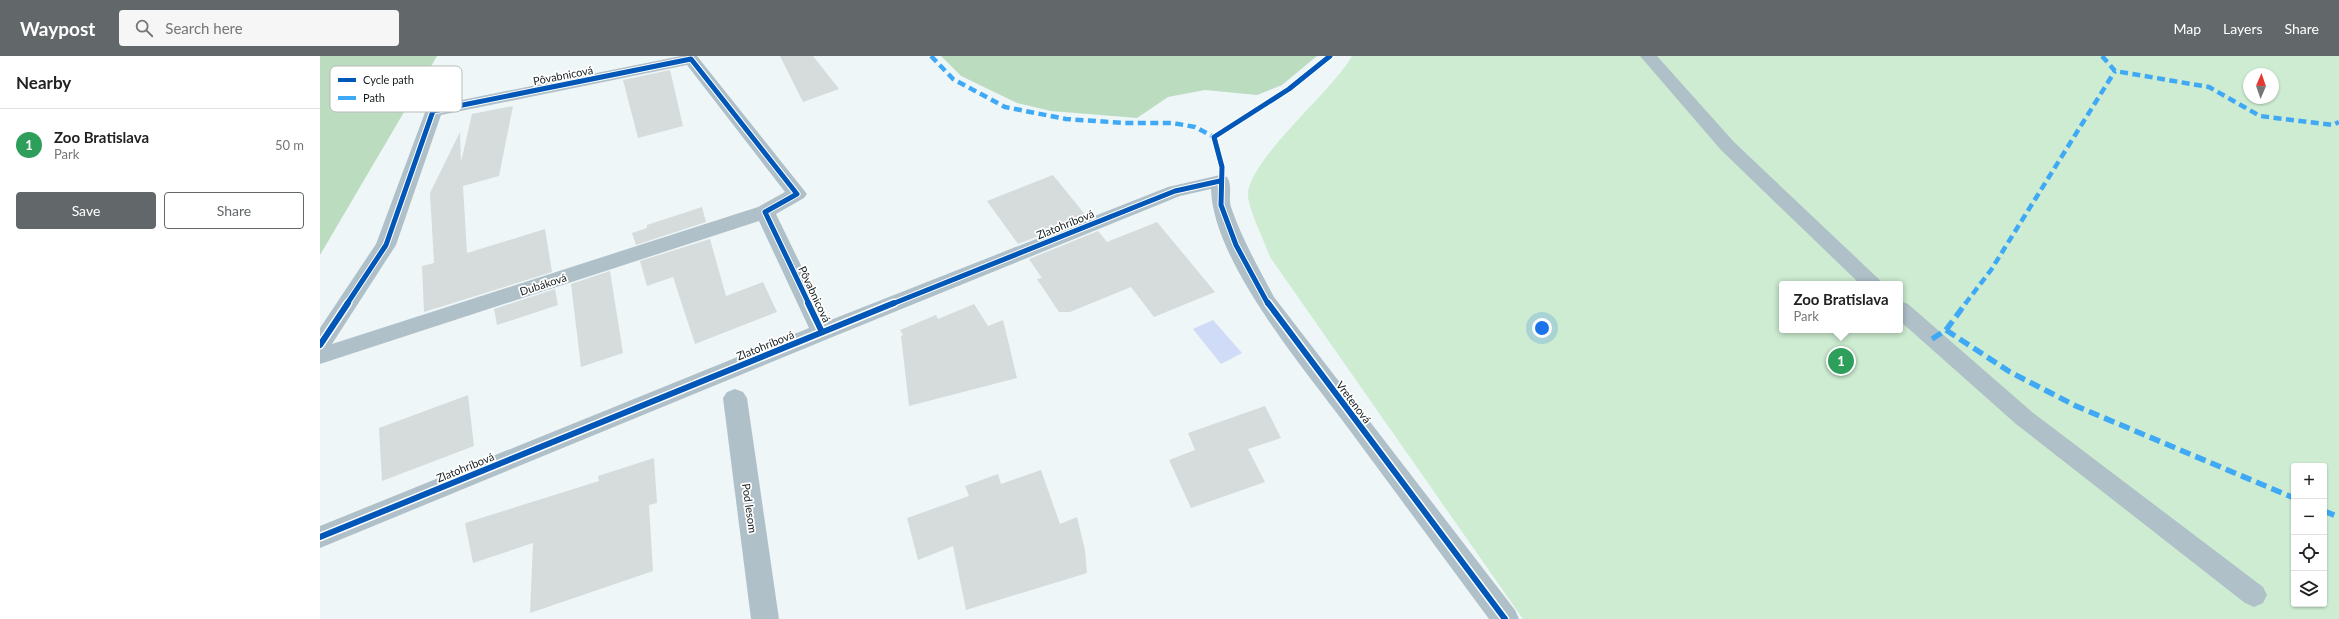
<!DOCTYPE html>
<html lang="en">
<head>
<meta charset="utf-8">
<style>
  :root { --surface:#fff; --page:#f6f6f6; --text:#222; --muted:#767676; --line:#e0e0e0; --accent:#62686a }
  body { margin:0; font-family:Lato,sans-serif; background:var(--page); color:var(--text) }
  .controls { position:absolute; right:12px; bottom:12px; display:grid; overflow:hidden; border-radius:4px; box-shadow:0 1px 3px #0004 }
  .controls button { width:36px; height:36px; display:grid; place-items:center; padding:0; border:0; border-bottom:1px solid var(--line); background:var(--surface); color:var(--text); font:20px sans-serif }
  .compass { position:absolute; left:1923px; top:12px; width:36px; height:36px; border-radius:50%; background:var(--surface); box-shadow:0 1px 3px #0004; rotate:2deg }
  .you { position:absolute; left:1222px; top:272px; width:14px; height:14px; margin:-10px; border:3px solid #fff; border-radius:50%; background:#1a73e8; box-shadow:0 0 0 6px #1a73e833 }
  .badge { display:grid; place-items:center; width:26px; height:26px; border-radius:50%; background:var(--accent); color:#fff; font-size:13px; font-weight:700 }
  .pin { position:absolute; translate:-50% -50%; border:2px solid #fff; box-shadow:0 1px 4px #0006 }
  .popup { position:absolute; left:1459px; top:225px; width:124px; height:52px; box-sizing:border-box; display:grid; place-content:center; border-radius:4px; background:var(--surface); filter:drop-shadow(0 1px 3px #0005); font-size:13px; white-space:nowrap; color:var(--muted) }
  .popup b { font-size:15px; color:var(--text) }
  .popup::after { content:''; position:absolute; left:50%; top:100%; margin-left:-8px; border:8px solid transparent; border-top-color:var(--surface) }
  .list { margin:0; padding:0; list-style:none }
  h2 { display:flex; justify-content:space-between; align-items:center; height:52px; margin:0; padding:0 16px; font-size:17px }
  h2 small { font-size:13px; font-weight:400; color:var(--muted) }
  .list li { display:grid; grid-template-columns:26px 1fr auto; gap:12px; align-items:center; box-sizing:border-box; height:72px; padding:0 16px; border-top:1px solid var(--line) }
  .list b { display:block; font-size:15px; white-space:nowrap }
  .list p { margin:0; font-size:13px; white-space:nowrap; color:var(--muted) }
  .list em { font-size:13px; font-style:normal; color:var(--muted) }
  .actions { display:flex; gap:8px; padding:12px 16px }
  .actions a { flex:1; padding:9px 0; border:1px solid var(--accent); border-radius:4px; text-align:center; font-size:14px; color:var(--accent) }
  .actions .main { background:var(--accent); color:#fff }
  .icon { flex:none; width:22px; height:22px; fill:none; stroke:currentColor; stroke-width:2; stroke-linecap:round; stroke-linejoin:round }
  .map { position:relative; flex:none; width:2019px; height:563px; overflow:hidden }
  header { display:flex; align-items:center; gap:24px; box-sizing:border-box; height:56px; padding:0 20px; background:var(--accent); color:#fff }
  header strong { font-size:19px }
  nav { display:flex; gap:22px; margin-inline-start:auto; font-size:14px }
  .search { width:280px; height:36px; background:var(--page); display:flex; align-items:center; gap:10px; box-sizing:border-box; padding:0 14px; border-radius:4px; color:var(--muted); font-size:15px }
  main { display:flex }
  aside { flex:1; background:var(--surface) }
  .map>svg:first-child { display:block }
  .green { fill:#cdecd1; fill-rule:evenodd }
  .forest { fill:#bcdcc0 }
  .water { fill:#cfdbf7 }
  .building { fill:#d6dcdc }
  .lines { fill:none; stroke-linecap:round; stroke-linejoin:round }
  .minor { fill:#b0c0c9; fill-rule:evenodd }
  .quiet-far1 { stroke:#3fa9f5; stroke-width:4.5; stroke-dasharray:8 4.5; stroke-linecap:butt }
  .quiet { stroke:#3fa9f5; stroke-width:5.5; stroke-dasharray:11 5.5; stroke-linecap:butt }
  .cycleway-far1-casing { stroke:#fff; stroke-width:7 }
  .cycleway-casing { stroke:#fff; stroke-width:9 }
  .cycleway-far1 { stroke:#0057b8; stroke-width:5 }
  .cycleway { stroke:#0057b8; stroke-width:6 }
  .labels { text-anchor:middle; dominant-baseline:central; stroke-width:3.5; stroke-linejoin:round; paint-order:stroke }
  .street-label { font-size:11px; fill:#161c1d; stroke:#fff }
  .key { fill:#fff; stroke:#b9bbbb; stroke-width:1 }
  .key-label { font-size:11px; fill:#161c1d }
</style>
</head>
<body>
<header>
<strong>Waypost</strong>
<div class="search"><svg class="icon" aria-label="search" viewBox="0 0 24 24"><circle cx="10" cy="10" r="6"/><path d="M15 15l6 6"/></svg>Search here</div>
<nav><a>Map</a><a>Layers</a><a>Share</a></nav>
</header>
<main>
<aside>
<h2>Nearby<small></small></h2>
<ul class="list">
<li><span class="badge" style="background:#2e9e5b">1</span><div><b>Zoo Bratislava</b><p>Park</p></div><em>50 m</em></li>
</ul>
<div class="actions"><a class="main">Save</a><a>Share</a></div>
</aside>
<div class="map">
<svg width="2019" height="563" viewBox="0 0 2019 563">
  <rect width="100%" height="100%" fill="#eef6f8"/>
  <!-- green -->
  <path class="green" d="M 1032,0 L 2019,0 L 2019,563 L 1203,563 L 950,201 C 945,187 929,153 928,141 C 925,106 1014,34 1032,0 ZM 1929,18 L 1953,18 L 1953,42 L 1929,42 ZM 1462,228 L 1580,228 L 1580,274 L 1462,274 ZM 1974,410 L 2004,410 L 2004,548 L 1974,548 Z"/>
  <!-- forest -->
  <g class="forest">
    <polygon points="0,0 117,0 0,199"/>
    <polygon points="621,0 997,0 962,29 937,39 885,34 848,41 817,62 731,55 697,47 641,20"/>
  </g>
  <!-- water -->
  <polygon class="water" points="893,264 922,297 901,308 873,273"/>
  <!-- building -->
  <g class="building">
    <polygon points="460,0 493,0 519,33 483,46"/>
    <polygon points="350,14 363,70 318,82 303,24"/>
    <polygon points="193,50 179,120 143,130 147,197 225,173 232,216 104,256 102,210 114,207 110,137 140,76 141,106 152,58"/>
    <polygon points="733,119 767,161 698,188 667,145"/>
    <polygon points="382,151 386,166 316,189 312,177 327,172 327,169"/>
    <polygon points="837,166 895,236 834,261 811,231 750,256 739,256 717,223 722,222 709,203 778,175 787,186"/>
    <polygon points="390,183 406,240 443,226 457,256 375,288 353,221 327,230 320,205"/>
    <polygon points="290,215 303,297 261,311 251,228"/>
    <polygon points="235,233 238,249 177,269 174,253"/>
    <polygon points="654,248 668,270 683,264 697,322 589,350 581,280 583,279 580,274 616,259 618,263"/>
    <polygon points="148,339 154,390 62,425 59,372"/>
    <polygon points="945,350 961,382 928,393 945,426 871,452 849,404 875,394 868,377"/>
    <polygon points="334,402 337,447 329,449 333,515 210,557 213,487 153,507 145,467 279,425 278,420"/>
    <polygon points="721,414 740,468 757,461 765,494 767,517 646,554 633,490 598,504 587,462 649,440 645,430 678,418 681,428"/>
  </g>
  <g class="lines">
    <!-- minor -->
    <g class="minor">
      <path d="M 361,0 L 377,0 L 487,138 L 484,142 L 456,158 L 508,265 L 848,131 L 900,119 L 907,121 C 913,130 908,141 911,151 C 922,183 938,211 954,241 L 1195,554 L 1199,563 L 1169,563 C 1123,501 1077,438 1031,376 C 987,316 893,207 891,133 L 860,140 L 510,282 L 0,492 L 0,470 L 489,272 L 439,165 L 0,308 L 0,272 L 56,188 L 107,51 ZM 367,9 L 465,136 L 438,151 L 12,288 L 76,189 L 121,59 Z"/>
      <polygon points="1320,0 1337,0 1414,86 1564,228 1540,228 1401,94"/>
      <polygon points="1580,245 1588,248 1712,356 1943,531 1947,539 1943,547 1934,551 1925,547 1696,368 1580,265"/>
      <polygon points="415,333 423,336 427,342 459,563 431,563 403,342 407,336"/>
    </g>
    <!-- quiet-far1 -->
    <g class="quiet-far1">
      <polyline points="611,0 633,23 685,51 746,63 805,67 853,67 875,71 894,81 895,85"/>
      <polyline points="1782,0 1795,15 1889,31 1940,60 2013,69 2019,66"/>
      <polyline points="1645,248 1671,214 1795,15"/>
    </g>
    <!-- quiet -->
    <g class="quiet">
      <polyline points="1626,274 1646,247"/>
      <polyline points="1612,283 1626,274 1690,316 1756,350 1974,442"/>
      <polyline points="2004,455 2019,461"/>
    </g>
    <!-- cycleway-far1 casing -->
    <g class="cycleway-far1-casing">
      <g id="cycleway-far1">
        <polyline points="27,248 66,189 113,55 371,3 477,138 445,156 489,248"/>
        <polyline points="572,248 855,135 900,125"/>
        <polyline points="948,248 916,189 901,149 902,111 894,81 969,33 1010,0"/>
      </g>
    </g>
    <!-- cycleway casing -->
    <g class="cycleway-casing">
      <g id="cycleway">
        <polyline points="488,247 502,276"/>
        <polyline points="948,247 1185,563"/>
        <polyline points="0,289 28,247"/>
        <polyline points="0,481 574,247"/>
      </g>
    </g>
    <!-- cycleway-far1 -->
    <use href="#cycleway-far1" class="cycleway-far1"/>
    <!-- cycleway -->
    <use href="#cycleway" class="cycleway"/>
  </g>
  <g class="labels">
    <!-- street labels -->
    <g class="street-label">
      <text transform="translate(243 19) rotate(-11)">Pôvabnicová</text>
      <text transform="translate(745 168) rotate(-22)">Zlatohríbová</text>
      <text transform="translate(223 228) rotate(-18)">Dubáková</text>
      <text transform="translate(495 238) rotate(65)">Pôvabnicová</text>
      <text transform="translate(445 289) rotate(-22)">Zlatohríbová</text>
      <text transform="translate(1034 346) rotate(53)">Vretenová</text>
      <text transform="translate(145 411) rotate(-22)">Zlatohríbová</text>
      <text transform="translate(430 452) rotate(82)">Pod lesom</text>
    </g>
  </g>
  <!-- legend -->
  <rect x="10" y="10" width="132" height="46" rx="6" class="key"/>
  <rect x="18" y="22" width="18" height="4" fill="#0057b8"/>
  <rect x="18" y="40" width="18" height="4" fill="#3fa9f5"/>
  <g class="key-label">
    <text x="43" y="28">Cycle path</text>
    <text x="43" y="46">Path</text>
  </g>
</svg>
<div class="controls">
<button>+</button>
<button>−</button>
<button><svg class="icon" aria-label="locate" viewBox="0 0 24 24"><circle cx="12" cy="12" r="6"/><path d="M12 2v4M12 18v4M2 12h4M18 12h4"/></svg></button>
<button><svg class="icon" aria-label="layers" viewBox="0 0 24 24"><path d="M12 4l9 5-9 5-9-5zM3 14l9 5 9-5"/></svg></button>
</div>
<svg class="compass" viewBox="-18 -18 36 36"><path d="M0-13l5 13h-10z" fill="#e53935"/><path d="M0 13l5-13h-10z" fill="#767676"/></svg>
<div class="you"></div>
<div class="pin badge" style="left:1521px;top:305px;background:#2e9e5b">1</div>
<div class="popup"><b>Zoo Bratislava</b>Park</div>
</div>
</main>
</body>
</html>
